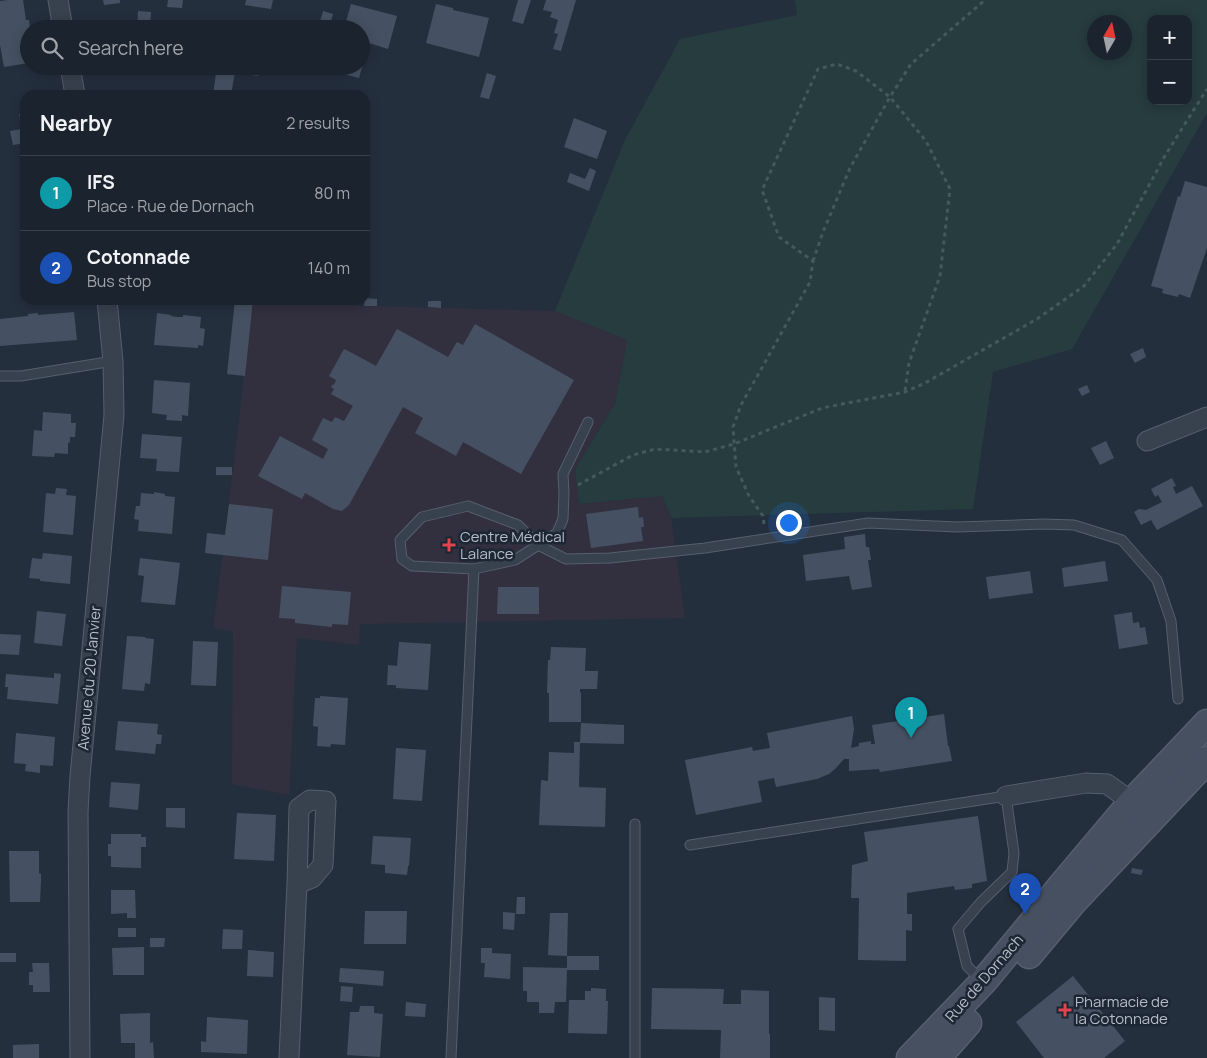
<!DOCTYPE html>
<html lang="en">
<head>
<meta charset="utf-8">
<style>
  :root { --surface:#1b232e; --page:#282f3a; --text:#f1f3f6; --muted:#a0a4aa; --line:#39404a; --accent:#db2777 }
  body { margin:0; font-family:Manrope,sans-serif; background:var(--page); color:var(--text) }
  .controls { position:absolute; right:15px; top:15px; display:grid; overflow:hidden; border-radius:10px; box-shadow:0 2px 12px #0003 }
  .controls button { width:45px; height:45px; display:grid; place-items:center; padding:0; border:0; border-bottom:1px solid var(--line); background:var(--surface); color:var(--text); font:25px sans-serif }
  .compass { position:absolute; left:1087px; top:15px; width:45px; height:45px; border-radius:50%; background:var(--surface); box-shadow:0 2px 12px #0003; rotate:9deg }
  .you { position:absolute; left:788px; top:522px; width:18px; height:18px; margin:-12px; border:4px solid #fff; border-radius:50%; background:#1a73e8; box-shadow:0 0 0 8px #1a73e833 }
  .badge { display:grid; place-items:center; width:32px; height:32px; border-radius:50%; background:var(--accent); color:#fff; font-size:16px; font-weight:700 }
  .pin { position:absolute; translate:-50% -41px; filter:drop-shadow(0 1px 2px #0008) }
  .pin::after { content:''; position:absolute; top:26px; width:18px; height:15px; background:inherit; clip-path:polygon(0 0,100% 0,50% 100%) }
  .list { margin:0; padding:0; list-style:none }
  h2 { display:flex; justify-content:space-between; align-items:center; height:65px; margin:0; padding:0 20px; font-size:21px }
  h2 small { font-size:16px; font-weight:400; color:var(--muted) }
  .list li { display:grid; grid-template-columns:32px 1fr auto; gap:15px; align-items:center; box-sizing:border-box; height:75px; padding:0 20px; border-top:1px solid var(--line) }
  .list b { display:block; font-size:19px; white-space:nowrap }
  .list p { margin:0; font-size:16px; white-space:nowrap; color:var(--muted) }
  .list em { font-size:16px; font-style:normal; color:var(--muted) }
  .icon { flex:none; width:28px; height:28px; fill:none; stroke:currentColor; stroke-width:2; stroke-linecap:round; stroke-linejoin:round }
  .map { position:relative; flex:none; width:1207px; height:1058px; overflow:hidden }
  .search { position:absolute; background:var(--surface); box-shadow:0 2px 12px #0003; left:20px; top:20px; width:350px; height:55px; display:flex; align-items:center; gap:12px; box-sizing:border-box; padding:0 18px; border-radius:28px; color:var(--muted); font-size:19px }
  .panel { position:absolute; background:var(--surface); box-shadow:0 2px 12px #0003; left:20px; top:90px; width:350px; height:215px; border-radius:15px }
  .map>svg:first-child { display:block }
  .medical { fill:#32303f }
  .green { fill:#263c3f; fill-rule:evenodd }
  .building { fill:#455162 }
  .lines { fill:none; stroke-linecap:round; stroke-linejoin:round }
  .lane-casing { stroke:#565f6c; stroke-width:11 }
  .street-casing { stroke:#565f6c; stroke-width:21 }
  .secondary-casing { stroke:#565f6c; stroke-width:29 }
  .path { stroke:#44595c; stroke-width:3; stroke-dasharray:4 4; stroke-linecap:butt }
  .lane { stroke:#38414e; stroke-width:9 }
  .street { stroke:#38414e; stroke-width:19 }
  .secondary { stroke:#465061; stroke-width:26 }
  .health-dot { fill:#e0444e; stroke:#1d2633; stroke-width:2 }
  .labels { text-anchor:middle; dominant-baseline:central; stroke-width:5; stroke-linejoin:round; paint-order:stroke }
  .poi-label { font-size:15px; fill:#b4bcc9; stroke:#1d2633; text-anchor:start }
  .street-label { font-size:15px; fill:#b4bcc9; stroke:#1d2633 }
</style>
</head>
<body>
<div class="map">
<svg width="1207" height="1058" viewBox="0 0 1207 1058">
  <rect width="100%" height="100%" fill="#242f3e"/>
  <!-- medical -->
  <polygon class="medical" points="253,300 364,306 555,311 627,340 615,404 575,469 579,504 662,496 671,518 685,618 360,624 359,645 297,638 289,795 232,784 233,631 213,628 223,554"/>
  <!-- green -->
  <path class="green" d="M 795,0 L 1207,0 L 1207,113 L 1072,349 L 993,372 L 973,509 L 671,518 L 662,496 L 579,504 L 575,469 L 615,404 L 627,340 L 555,311 L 625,140 L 680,39 L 797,15 ZM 1151,19 L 1188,19 L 1188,101 L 1151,101 ZM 1094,22 L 1124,22 L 1124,52 L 1094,52 Z"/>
  <!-- building -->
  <g class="building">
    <polygon points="8,0 23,0 26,20 29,20 30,29 29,29 29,41 26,42 29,63 4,67 0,45 0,1"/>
    <polygon points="103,0 120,0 120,3 104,5"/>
    <polygon points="168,0 183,0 182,8 167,7"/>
    <polygon points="246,0 273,0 271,9 245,5"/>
    <polygon points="518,0 531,0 523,24 512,21"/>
    <polygon points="546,0 576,0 561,51 553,49 558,34 554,33 558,20 550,17 552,12 543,10"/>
    <polygon points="351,4 397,16 388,49 369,43 359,78 332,71 334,66 361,66 361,29 344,29"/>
    <polygon points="436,4 453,8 453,10 489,18 479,57 426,43"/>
    <polygon points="138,11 151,12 150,29 137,29"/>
    <polygon points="323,11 333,14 329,29 318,29"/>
    <polygon points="217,66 259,66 258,76 235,72 231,95 213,95"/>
    <polygon points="487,73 496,76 489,99 480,97"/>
    <polygon points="25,113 25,143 13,145 10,131 22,129 19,114"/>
    <polygon points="574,118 607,131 597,159 564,147"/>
    <polygon points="590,168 596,171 589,191 567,182 570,173 585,179"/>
    <polygon points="1185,181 1207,187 1207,248 1190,298 1179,294 1178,297 1162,293 1163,289 1151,286 1178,196 1180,197"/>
    <polygon points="365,298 377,299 377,306 364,306"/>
    <polygon points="235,300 253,300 245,376 227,374"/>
    <polygon points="428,301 441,301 441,308 428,307"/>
    <polygon points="74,312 77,340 0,346 0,319 28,316 28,314 38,313 38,315"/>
    <polygon points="157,313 171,315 171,316 177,317 183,317 183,315 201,317 200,328 205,329 203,346 198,345 198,348 154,345"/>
    <polygon points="475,324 574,380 521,474 463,442 456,456 415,433 423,418 403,407 349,505 342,511 333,509 305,493 302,499 258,476 280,436 323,459 328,449 312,440 323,418 332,422 335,417 344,421 353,406 331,394 334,389 331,387 333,384 334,385 336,380 329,376 344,349 354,354 376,366 397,329 448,357 457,342 463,345"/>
    <polygon points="1143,348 1146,357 1135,363 1130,354"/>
    <polygon points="154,380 190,383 188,416 182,415 182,421 166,420 167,415 152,413"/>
    <polygon points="1087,385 1090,392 1082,396 1078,389"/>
    <polygon points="43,412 71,414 71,423 76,423 75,437 70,437 70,442 68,443 68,454 55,453 54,457 32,456 34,430 42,431"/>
    <polygon points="142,434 182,437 179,472 156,471 157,459 140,458"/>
    <polygon points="1106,441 1114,458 1100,465 1091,448"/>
    <rect x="216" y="467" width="16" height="8"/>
    <polygon points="1172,478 1176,486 1173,487 1176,494 1192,486 1203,506 1157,530 1151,520 1141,525 1134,512 1139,509 1146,510 1162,502 1158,495 1155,497 1151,489"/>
    <polygon points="56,488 67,489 66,495 76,496 73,535 43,532 46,493 55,494"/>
    <polygon points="154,492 165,494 165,496 175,497 172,534 138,531 139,520 134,519 136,506 140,506 141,493 154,494"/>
    <polygon points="229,504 273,509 268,560 205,553 207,533 225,535"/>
    <polygon points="638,507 639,518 643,517 644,527 641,527 643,541 591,548 586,514"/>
    <polygon points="865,534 866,547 869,547 871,560 868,560 872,587 852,590 849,576 806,581 803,555 845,549 844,537"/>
    <polygon points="43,553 72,556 70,584 40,581 40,579 29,578 32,558 42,559"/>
    <polygon points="140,558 180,563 175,605 141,602 144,576 138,575"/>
    <polygon points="1105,561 1108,581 1064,587 1062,568"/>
    <polygon points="1030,571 1033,593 989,599 986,577"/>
    <polygon points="282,586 351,592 348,625 332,624 332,627 295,623 295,619 279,618"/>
    <polygon points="498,587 539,587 539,614 497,614"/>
    <polygon points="37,611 66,614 62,646 34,643"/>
    <polygon points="1132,612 1133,623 1139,622 1140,628 1145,627 1148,644 1119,649 1114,615"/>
    <polygon points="0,634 21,635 19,655 0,654"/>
    <polygon points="127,636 145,637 145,638 154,639 150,684 145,683 144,691 122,689"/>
    <polygon points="193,641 218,642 216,686 191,685"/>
    <polygon points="399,642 431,644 428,690 396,688 396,685 387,685 388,665 397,666"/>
    <polygon points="551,647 586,648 585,671 598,671 597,689 580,689 580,692 581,693 581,722 549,722 549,693 547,693 548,660 550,660"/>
    <polygon points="54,673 61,674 58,704 7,699 8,687 5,687 6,674 54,678"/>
    <polygon points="320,696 348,698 345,745 331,744 330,747 317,746 318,727 313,726 315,698 320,698"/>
    <polygon points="944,714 948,746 949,746 952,761 880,772 879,769 849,771 849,759 844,759 835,769 829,774 817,779 776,787 774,778 758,781 762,802 696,815 685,760 752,747 753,751 770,748 767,733 852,716 854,729 851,748 859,746 859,743 871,741 871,744 875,744 872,725"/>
    <polygon points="118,721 158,724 157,734 162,735 161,744 156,744 155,754 115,750"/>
    <polygon points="581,723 624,725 624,744 580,743 579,787 606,788 605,827 539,825 541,780 548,781 549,752 574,753 574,742 580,742"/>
    <polygon points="16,733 55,737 53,766 40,765 40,773 25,771 26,764 14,763"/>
    <polygon points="396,748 426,750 422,801 393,799"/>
    <polygon points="111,782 140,784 138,810 109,807"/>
    <polygon points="166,808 185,808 185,828 166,827"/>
    <polygon points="237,813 276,815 274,861 234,859"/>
    <polygon points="978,816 987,881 972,884 972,888 955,890 954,886 907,893 907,914 912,914 912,931 906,930 906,961 858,960 859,898 851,898 852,865 868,861 864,832"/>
    <polygon points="111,834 141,834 141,837 146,837 146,847 141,847 141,868 111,867 111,856 108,856 108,844 111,844"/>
    <polygon points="373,836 411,838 409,866 408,866 407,875 385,873 385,865 371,864"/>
    <polygon points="9,851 39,851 39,873 41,874 41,880 40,902 10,902"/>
    <polygon points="1132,868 1143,870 1141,875 1131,873"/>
    <polygon points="111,890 135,890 136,918 127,918 127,913 111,914"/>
    <polygon points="517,897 525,897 525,914 516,914"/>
    <polygon points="365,911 407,911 406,944 364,944"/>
    <polygon points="503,912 515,913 514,930 503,929"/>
    <polygon points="550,913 568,913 567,956 599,956 599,970 567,970 566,1002 555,1002 554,1013 539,1013 539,1002 527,1002 527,991 523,991 523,967 567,968 567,956 548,955"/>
    <rect x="118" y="928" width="18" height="9"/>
    <polygon points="223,929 243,930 242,949 222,949"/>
    <polygon points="150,938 165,938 164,947 150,947"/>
    <polygon points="144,947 144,975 113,975 112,948"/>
    <polygon points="481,948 492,948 492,953 511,954 510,979 484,977 485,963 481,963"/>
    <polygon points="248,950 274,952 273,977 247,976"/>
    <rect x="0" y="953" width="16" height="9"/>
    <polygon points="32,963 49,963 50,992 33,992 33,985 29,985 29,972 33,972"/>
    <polygon points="340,968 384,971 383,986 339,982"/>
    <polygon points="1073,976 1125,1041 1104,1058 1044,1058 1016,1022"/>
    <polygon points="341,986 353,987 352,1002 340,1001"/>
    <polygon points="591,988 606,989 606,1001 608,1001 607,1034 568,1033 569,1000 585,1000 585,991 591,991"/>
    <polygon points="652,988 724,989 723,1004 741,1004 741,990 769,991 769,1034 770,1034 770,1058 720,1058 721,1030 651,1029"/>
    <polygon points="819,997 835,998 835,1031 819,1030"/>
    <polygon points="406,1002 426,1004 425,1017 405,1016"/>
    <polygon points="360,1006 374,1006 374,1013 383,1014 380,1057 347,1055 350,1012 359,1012"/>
    <polygon points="150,1013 150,1043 153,1042 154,1058 135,1058 135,1043 121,1043 120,1014"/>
    <polygon points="207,1017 248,1020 247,1054 201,1052 201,1041 206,1042"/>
    <polygon points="39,1044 39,1058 13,1058 13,1045"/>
  </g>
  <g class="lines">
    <!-- lane casing -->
    <g class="lane-casing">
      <g id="lane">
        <polyline points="0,376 21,376 113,361"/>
        <polyline points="474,569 412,566 402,559 400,540 422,517 468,506 518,525 538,545 566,559 610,558 705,548 868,523 957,527 1044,524 1074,525 1122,540 1157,580 1171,621 1178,699"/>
        <polyline points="635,824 635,1058"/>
        <polyline points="690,845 1006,796 1014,853 1012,872 981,902 958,929 967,966 981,980"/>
        <polyline points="451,1058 474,569 515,560 557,533 563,519 564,493 563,474 588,422"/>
      </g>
    </g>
    <!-- street casing -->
    <g class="street-casing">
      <g id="street">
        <polyline points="58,0 63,29"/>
        <polyline points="70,66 75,95"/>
        <polyline points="1147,441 1207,417"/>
        <polyline points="1006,796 1086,783 1107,784 1121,794 1140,812"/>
        <polyline points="80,1058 78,812 80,776 114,415 113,361 107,300"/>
        <polyline points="289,1058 297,884 299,808 310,800 326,801 323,865 312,878 297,884"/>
      </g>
    </g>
    <!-- secondary casing -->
    <g class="secondary-casing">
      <g id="secondary">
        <polyline points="1029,955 1075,900 1207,760"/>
        <polyline points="910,1058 983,982 1032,923 1061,886 1131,803 1207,723"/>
        <polyline points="937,1058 968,1023"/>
      </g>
    </g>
    <!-- path -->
    <g class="path">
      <polyline points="813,261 823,232 850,168 890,97 926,141 950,189 940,276 909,363 905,391"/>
      <polyline points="578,485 633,455 655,449 705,452 734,444 822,408 905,392 925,383 1037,319 1084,286 1117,244 1166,154 1207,89"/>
      <polyline points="764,524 763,516 749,496 736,467 733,427 741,405 810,282 813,261 779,237 762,190 818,69 837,64 856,71 890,97 911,64 985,0"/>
    </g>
    <!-- lane -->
    <use href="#lane" class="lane"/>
    <!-- street -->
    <use href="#street" class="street"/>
    <!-- secondary -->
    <use href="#secondary" class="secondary"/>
  </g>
  <!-- markers -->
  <g class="health-dot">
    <path d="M446.5 537.5h5v5h5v5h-5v5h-5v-5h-5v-5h5z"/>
    <path d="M1062.5 1002.5h5v5h5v5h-5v5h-5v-5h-5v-5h5z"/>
  </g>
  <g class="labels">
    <!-- poi labels -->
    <g class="poi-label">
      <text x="460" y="536">Centre Médical<tspan x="460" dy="17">Lalance</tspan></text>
      <text x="1075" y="1001">Pharmacie de<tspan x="1075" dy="17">la Cotonnade</tspan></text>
    </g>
    <!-- street labels -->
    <g class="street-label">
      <text transform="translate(89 678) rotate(-85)">Avenue du 20 Janvier</text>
      <text transform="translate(984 978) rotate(-49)">Rue de Dornach</text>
    </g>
  </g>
</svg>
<div class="controls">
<button>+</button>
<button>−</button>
</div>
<svg class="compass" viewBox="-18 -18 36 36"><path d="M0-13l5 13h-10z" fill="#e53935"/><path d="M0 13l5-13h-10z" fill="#a0a4aa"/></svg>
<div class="you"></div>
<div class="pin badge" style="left:911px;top:738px;background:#0f9aa8">1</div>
<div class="pin badge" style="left:1025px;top:914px;background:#1a4fb4">2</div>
<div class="search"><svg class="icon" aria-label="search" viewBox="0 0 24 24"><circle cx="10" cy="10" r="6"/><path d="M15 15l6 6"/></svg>Search here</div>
<section class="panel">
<h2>Nearby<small>2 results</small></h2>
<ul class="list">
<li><span class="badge" style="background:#0f9aa8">1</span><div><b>IFS</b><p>Place · Rue de Dornach</p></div><em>80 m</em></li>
<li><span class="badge" style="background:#1a4fb4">2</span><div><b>Cotonnade</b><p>Bus stop</p></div><em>140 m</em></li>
</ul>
</section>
</div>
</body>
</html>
